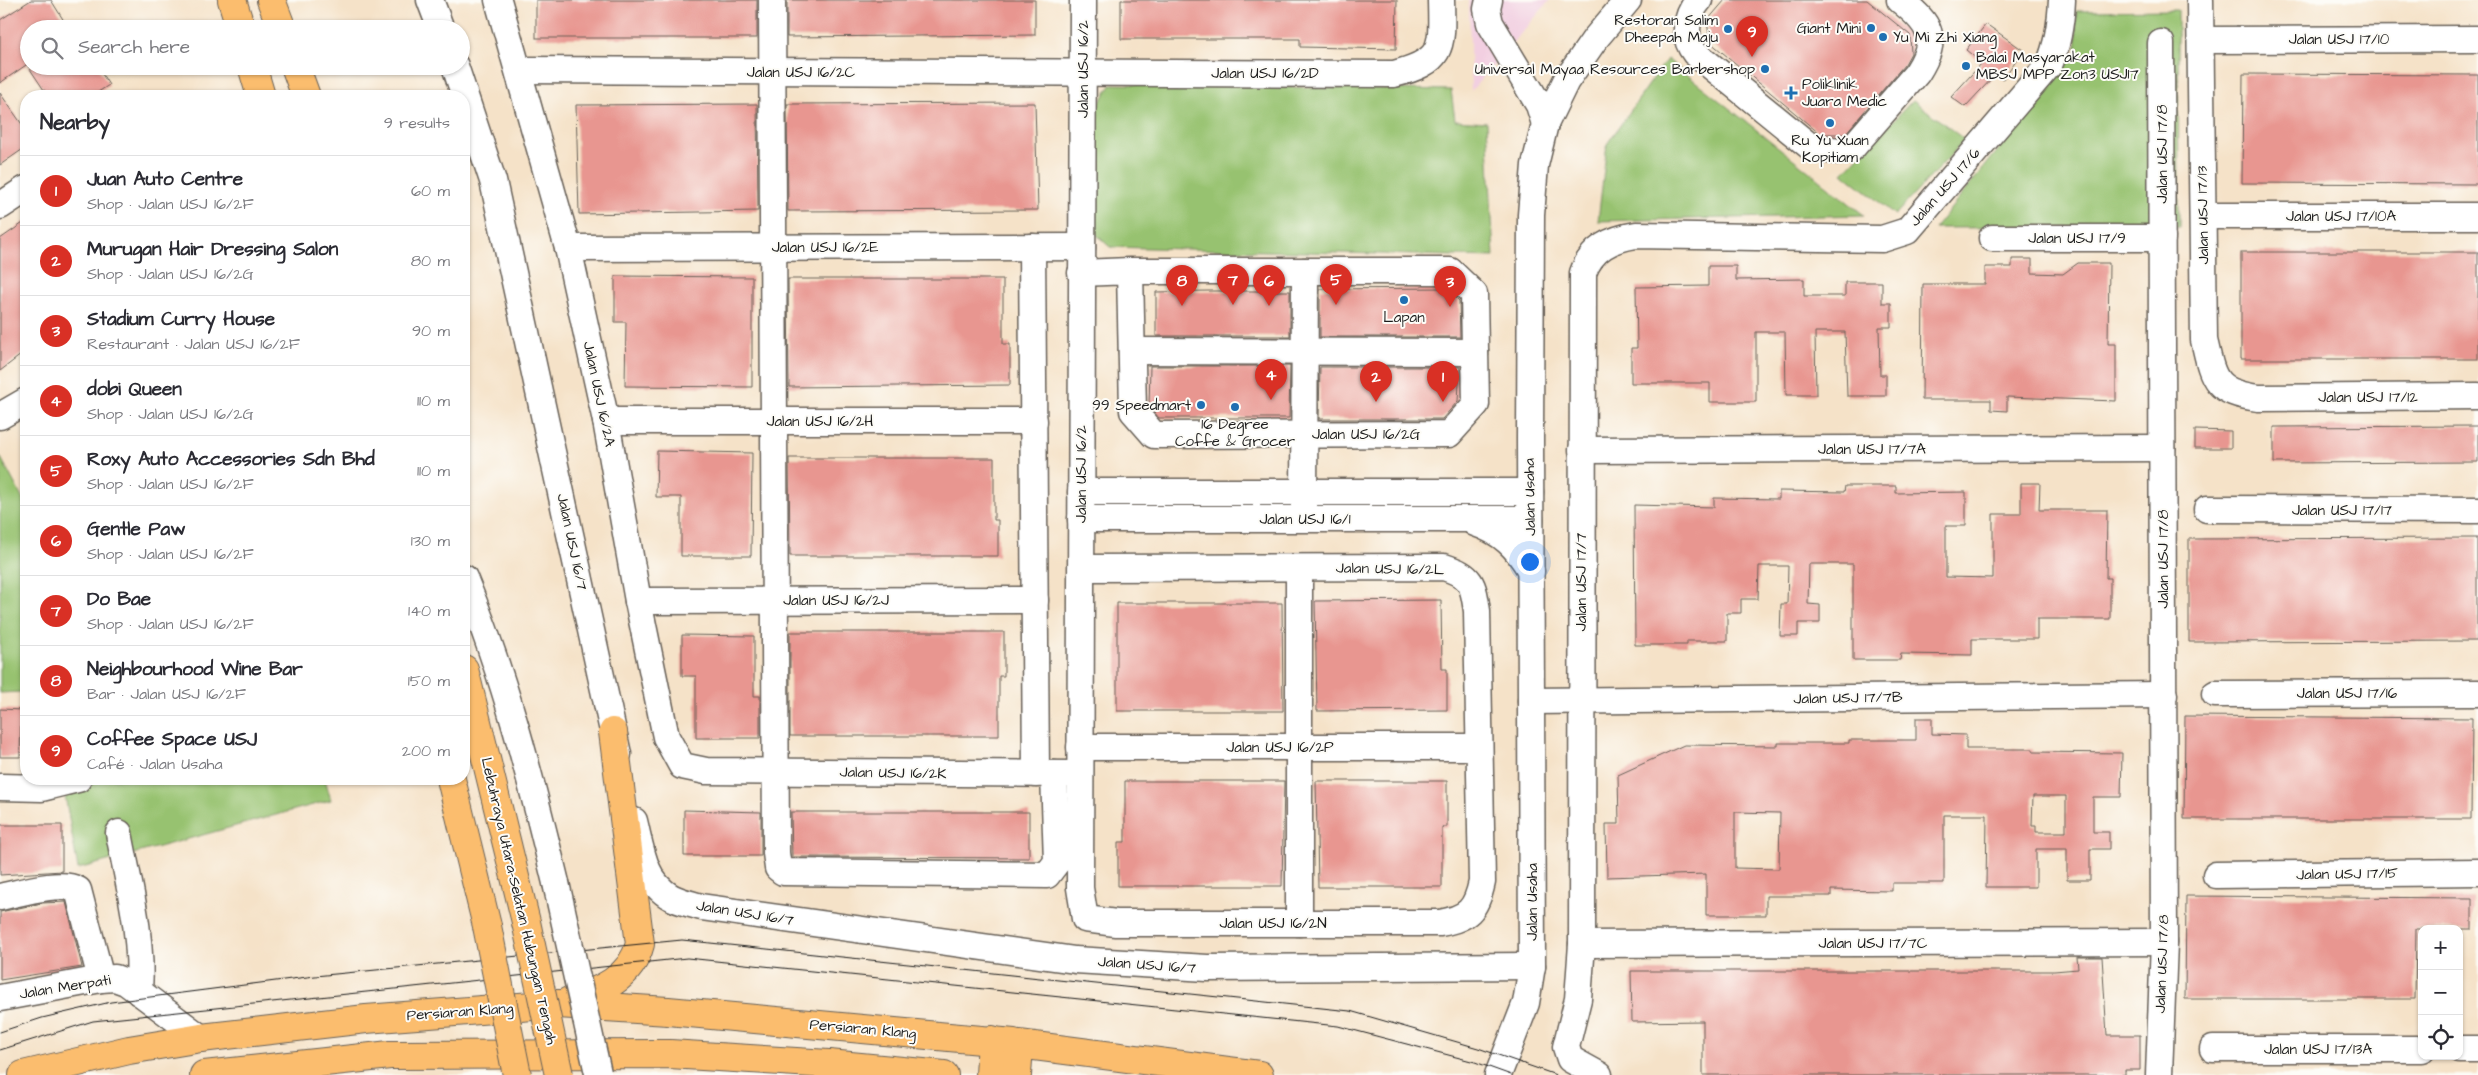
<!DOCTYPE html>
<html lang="en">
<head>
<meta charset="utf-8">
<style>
  :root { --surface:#fff; --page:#f7f7f7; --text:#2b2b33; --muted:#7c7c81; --line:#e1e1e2; --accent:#d93025 }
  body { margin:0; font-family:"Architects Daughter",sans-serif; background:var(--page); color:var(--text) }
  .controls { position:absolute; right:15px; bottom:15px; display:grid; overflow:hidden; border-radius:10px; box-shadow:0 1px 4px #0004 }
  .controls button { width:45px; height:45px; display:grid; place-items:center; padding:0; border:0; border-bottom:1px solid var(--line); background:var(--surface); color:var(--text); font:25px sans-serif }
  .you { position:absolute; left:1529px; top:561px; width:18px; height:18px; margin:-12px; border:4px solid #fff; border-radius:50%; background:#1a73e8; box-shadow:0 0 0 8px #1a73e833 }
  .badge { display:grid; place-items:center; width:32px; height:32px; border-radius:50%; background:var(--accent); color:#fff; font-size:16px; font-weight:700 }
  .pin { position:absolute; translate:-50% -41px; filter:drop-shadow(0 1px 2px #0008) }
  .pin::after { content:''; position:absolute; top:26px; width:18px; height:15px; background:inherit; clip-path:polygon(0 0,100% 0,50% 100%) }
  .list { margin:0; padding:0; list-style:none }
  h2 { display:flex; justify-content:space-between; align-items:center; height:65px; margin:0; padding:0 20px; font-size:21px }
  h2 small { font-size:16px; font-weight:400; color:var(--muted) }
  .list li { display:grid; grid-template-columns:32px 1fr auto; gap:15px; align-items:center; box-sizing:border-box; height:70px; padding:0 20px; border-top:1px solid var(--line) }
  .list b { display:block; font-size:19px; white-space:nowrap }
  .list p { margin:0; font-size:16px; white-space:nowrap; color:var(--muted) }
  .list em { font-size:16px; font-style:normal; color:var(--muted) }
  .icon { flex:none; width:28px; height:28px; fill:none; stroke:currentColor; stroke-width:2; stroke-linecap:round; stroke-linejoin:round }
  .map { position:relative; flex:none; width:2478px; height:1075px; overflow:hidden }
  .search { position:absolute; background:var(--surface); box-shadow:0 1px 4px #0004; left:20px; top:20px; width:450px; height:55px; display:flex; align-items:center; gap:12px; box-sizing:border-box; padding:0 18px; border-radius:28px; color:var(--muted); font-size:19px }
  .panel { position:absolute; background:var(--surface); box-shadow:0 1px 4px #0004; left:20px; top:90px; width:450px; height:695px; border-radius:20px }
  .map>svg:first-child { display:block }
  .built { fill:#f2cfe1 }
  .green { fill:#97c270; stroke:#5a6f46 }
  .building { fill:#e89690; fill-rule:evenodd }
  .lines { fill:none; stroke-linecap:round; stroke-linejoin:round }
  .minor-casing { stroke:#686158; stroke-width:29 }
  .major-casing { stroke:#686158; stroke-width:30 }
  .highway-casing { stroke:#686158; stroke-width:30 }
  .minor { stroke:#fff; stroke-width:26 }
  .major { stroke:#fbbd6e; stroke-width:28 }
  .highway { stroke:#fbbd6e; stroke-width:28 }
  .tram { stroke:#1c1c1c; stroke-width:1 }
  .minor-bridge-casing { stroke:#686158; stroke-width:29; stroke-linecap:butt }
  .highway-bridge-casing { stroke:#686158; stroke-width:30; stroke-linecap:butt }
  .minor-bridge { stroke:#fff; stroke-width:26 }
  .highway-bridge { stroke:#fbbd6e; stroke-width:28 }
  .poi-dot { fill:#1f6fb2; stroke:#fdfcf7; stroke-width:2 }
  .labels { text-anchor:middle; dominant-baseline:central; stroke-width:4; stroke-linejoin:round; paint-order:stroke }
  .poi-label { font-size:15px; fill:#1c1c1c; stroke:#fdfcf7; text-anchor:end }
  .street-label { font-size:15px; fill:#1c1c1c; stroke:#fdfcf7 }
</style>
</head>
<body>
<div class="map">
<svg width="2478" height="1075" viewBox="0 0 2478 1075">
  <rect width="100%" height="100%" fill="#fdfcf7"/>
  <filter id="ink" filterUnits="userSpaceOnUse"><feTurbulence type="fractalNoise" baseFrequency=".02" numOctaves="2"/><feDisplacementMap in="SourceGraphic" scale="10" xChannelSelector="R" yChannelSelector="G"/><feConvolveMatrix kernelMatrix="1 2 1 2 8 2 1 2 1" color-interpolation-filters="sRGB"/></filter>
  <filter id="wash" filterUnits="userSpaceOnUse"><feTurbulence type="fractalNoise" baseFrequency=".0096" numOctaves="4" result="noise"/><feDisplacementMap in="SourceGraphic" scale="20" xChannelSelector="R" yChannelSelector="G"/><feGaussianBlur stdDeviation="1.12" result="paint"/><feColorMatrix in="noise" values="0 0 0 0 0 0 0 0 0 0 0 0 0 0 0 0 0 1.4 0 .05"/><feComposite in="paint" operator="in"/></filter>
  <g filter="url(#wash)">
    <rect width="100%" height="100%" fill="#f5e2c8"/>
    <!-- built -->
    <polygon class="built" points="1469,0 1550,0 1471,91"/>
    <!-- green -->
    <g class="green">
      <polygon points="2178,10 2179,227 1935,228 2077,53 2076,11"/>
      <polygon points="1667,59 1864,215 1598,221 1607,144"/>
      <polygon points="1112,84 1451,90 1455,120 1487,122 1494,257 1110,247 1090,229 1093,112"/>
      <polygon points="1913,100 1965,140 1895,215 1843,173"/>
      <polygon points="0,456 26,505 26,689 21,692 0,693"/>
      <polygon points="91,779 325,779 331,800 78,869 64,790"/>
    </g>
    <g id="blocks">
      <!-- building -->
      <g class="building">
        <polygon points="31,0 51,0 69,29 29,29 29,63 0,83 0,20"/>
        <rect x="536" y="0" width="221" height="38"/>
        <polygon points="787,0 1035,0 1035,35 787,37"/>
        <polygon points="1121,0 1397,0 1396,49 1300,47 1300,39 1121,39"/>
        <polygon points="1725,0 1867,0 1910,35 1911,53 1905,64 1845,134 1820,134 1710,42 1707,21"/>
        <polygon points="1986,24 2023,50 2003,79 1996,74 1965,107 1951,97 1982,63 1966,50"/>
        <polygon points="28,66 97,66 109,85 92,96 48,96"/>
        <polygon points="2243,74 2478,75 2478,184 2242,183"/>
        <polygon points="0,93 26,130 26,147 0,165"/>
        <polygon points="1035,103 1038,210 788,211 787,104"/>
        <polygon points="757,104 758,211 579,214 576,105"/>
        <polygon points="26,221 26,351 0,371 0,239"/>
        <rect x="2241" y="252" width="237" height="107"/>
        <polygon points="2012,259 2032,259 2032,273 2063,274 2078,263 2109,263 2108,344 2116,344 2116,401 2007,397 2007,411 1991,410 1991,400 1922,400 1923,284 1985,284 1985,267 2012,267"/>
        <polygon points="1708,266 1736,266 1736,280 1804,279 1804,296 1845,296 1845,282 1882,282 1882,303 1891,303 1891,327 1879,327 1880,375 1886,375 1886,396 1847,396 1845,332 1815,332 1816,395 1786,395 1785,332 1756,332 1756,402 1710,402 1710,383 1631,383 1631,348 1637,348 1636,287 1708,286"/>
        <polygon points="615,276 752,277 752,387 625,386 626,322 615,322"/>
        <polygon points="788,279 1003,279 1003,344 1010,344 1010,385 789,387"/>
        <polygon points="1446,288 1459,301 1460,337 1320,337 1320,289"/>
        <polygon points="1208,291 1290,291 1290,336 1156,336 1156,292"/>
        <polygon points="1150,366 1290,366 1289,418 1159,418 1149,406"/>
        <polygon points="1320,367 1460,367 1458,401 1442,419 1319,419"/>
        <polygon points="2478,426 2478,462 2274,463 2274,427"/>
        <polygon points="2195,430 2231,431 2231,448 2195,448"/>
        <polygon points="657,451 752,453 751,556 681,556 681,497 656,497"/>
        <polygon points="789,458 994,458 994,520 998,520 998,556 790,556"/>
        <polygon points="2021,483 2040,483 2039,510 2107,510 2106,578 2110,578 2110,619 2037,619 2037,639 1972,639 1972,655 1901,654 1900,660 1853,660 1853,564 1809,564 1808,604 1820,605 1820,623 1798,623 1798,636 1780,636 1781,604 1787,604 1788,566 1759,566 1758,599 1741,599 1741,613 1727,613 1727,641 1687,641 1687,645 1635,645 1634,505 1714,507 1714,498 1779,499 1779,491 1844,492 1845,486 1896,486 1896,493 1966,492 1966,526 1946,526 1946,577 1993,578 1993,514 2021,514"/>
        <polygon points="2477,538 2477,641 2189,642 2189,539"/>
        <polygon points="1441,600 1442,669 1447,669 1447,710 1317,711 1315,601"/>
        <polygon points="1117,603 1282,603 1283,711 1117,711"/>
        <polygon points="790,632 1004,632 1004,676 999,676 999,736 790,736"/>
        <polygon points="682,635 754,636 754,696 760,696 760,738 696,738 696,676 682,676"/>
        <polygon points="0,709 21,710 20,757 0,757"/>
        <polygon points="2185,716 2472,718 2471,819 2184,819"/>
        <path d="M 1916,718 L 1932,718 L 1932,734 L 1966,735 L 1966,749 L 2033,749 L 2033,752 L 2122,753 L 2121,797 L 2093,797 L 2093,832 L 2109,832 L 2109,849 L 2090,849 L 2090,880 L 2067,880 L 2067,849 L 2036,849 L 2036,887 L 1986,887 L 1987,815 L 1944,815 L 1944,883 L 1892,883 L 1892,891 L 1831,890 L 1831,896 L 1766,896 L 1766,915 L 1706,915 L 1706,874 L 1607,877 L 1606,824 L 1619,824 L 1618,775 L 1684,745 L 1778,746 L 1778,743 L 1849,743 L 1849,740 L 1916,740 ZM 2033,796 L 2066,796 L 2066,832 L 2036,832 L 2036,826 L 2032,826 ZM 1735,812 L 1780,813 L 1779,869 L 1735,868 Z"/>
        <polygon points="1125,781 1284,781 1282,886 1118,886 1118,842 1125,842"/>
        <polygon points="1316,781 1447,781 1447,827 1442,827 1442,887 1318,887"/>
        <polygon points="684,810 761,812 761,856 684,856"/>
        <polygon points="791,812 1029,812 1029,858 792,857"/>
        <polygon points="0,825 62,825 62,871 0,875"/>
        <polygon points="2186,896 2472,898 2472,929 2416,929 2415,999 2185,999"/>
        <polygon points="66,902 82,967 0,980 0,912 42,903"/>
        <polygon points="2077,957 2102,957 2107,1035 2140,1035 2140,1070 2125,1070 2125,1075 1703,1075 1703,1021 1632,1022 1631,971 2054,971 2078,969"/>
      </g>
    </g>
  </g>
  <g filter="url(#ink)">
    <use href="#blocks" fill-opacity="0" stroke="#686158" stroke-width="1"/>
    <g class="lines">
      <!-- minor casing -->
      <g class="minor-casing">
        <g id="minor">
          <polyline points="430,0 441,29"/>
          <polyline points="498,0 568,248 606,421 638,601 666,737 682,766 706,771 1071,774"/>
          <polyline points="772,0 776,853 778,868 783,872 1047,875 1057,862 1054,774"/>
          <polyline points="1489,0 1487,9 1490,23 1539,105 1545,124"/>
          <path d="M 1699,0 C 1686,15 1682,37 1695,53 L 1812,148 L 1840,151 L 1852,148 L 1917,73 C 1940,37 1930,24 1900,0"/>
          <path d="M 2200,0 L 2204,340 C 2213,379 2214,392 2258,398 L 2478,396"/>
          <polyline points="2201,40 2478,39"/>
          <polyline points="455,66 493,181 618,754"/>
          <path d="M 519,70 L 1394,74 C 1445,61 1442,47 1441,0"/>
          <polyline points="0,206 26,189"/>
          <polyline points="2204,216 2478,216"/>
          <polyline points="1992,238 2162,238"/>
          <polyline points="1032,247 1036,774"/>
          <polyline points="568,248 1082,247"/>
          <polyline points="1081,273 1130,271 1450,271 1474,294 1476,404 1449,434 1154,435 1133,411 1130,271"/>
          <polyline points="1132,351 1475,352"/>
          <polyline points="0,416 26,401"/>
          <polyline points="606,421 1034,421"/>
          <polyline points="1582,450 2162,448"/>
          <polyline points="1081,492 1530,492"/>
          <polyline points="1304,509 1305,271"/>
          <polyline points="2207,509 2478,510"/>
          <polyline points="1081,519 1530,519"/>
          <path d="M 1475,523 C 1502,532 1517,547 1531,571"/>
          <path d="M 1081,568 L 1444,567 C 1472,576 1473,583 1477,611 L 1482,882 C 1476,910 1468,918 1440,923 L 1116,923 L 1085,919 L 1080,888 L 1083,0"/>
          <polyline points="1299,568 1299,923"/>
          <path d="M 464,578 C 505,676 531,780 556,883"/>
          <polyline points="638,601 1035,600"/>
          <polyline points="2215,694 2478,693"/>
          <polyline points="1531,701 2164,695"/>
          <polyline points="1080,747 1479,747"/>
          <polyline points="0,787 42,788 78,779"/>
          <path d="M 634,821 C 641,849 644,882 671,897 C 680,902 692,904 701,907 L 1075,960 L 1207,968 L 1532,966"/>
          <path d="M 119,833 C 129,886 143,938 139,992"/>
          <polyline points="2216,875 2478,872"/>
          <path d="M 0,897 C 20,893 60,880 78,890 L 101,979"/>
          <polyline points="1582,944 2164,942"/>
          <polyline points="0,998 101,979 115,978 126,982 201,1038"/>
          <polyline points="2213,1049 2422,1049"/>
          <polyline points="2459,1049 2478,1049"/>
          <polyline points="1498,1075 1526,1003 1532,966 1530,439 1531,215 1535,165 1545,124 1566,81 1595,39 1628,0"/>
          <path d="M 1599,1075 L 1570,1059 L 1566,1047 L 1578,999 L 1582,944 L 1583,273 C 1592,248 1611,239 1636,235 L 1882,239 L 1907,231 L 2049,65 C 2058,44 2061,23 2062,0"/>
          <polyline points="2159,1075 2164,942 2161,43"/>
        </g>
      </g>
      <!-- major casing -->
      <g class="major-casing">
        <g id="major">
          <path d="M 569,1001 C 600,991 631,979 640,944 L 613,732"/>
          <polyline points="23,1075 129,1050 201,1038 366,1019 558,1004 668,1011 1014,1043"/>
          <polyline points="204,1075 390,1055 670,1054 829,1064 944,1075"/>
        </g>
      </g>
      <!-- highway casing -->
      <g class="highway-casing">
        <g id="highway">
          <polyline points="232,0 241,29"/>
          <polyline points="271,0 282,29"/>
          <polyline points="252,66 261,96"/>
          <polyline points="295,66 306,96"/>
          <polyline points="464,669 526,922"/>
          <polyline points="451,779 487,926"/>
          <polyline points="829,1064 865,1075"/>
          <polyline points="990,1075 992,1040"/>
          <polyline points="1017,1075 1019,1044 1259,1075"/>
        </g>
      </g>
      <!-- minor -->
      <use href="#minor" class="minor"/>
      <!-- major -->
      <use href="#major" class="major"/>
      <!-- highway -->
      <use href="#highway" class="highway"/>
      <!-- tram -->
      <g class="tram">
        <polyline points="0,1032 42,1018 111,1002 315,976 682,940 1350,1011 1478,1048 1556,1075"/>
        <polyline points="0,1050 93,1021 687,958 1338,1026 1475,1062 1511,1075"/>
      </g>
      <!-- minor-bridge casing -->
      <g class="minor-bridge-casing">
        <polyline id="minor-bridge" points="556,883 598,1073"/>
      </g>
      <!-- highway-bridge casing -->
      <g class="highway-bridge-casing">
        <g id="highway-bridge">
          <polyline points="526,922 559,1075"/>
          <polyline points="487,926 517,1075"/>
        </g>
      </g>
      <!-- minor-bridge -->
      <use href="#minor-bridge" class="minor-bridge"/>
      <!-- highway-bridge -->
      <use href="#highway-bridge" class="highway-bridge"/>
    </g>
  </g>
  <!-- markers -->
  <g class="poi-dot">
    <circle cx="1871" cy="28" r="5"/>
    <circle cx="1728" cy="29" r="5"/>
    <circle cx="1883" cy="37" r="5"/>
    <circle cx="1966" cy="66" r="5"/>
    <circle cx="1765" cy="69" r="5"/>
    <path d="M1788.5 85.5h5v5h5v5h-5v5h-5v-5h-5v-5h5z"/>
    <circle cx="1830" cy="123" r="5"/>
    <circle cx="1404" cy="300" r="5"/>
    <circle cx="1201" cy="405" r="5"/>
    <circle cx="1235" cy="407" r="5"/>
  </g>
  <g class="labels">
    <!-- poi labels -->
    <g class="poi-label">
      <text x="1718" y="20">Restoran Salim<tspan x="1718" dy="17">Dheepah Maju</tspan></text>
      <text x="1861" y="28">Giant Mini</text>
      <text x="1893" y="37" text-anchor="start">Yu Mi Zhi Xiang</text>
      <text x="1976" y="57" text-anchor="start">Balai Masyarakat<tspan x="1976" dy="17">MBSJ MPP Zon3 USJ17</tspan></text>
      <text x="1755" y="69">Universal Mayaa Resources Barbershop</text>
      <text x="1802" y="84" text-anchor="start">Poliklinik<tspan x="1802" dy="17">Juara Medic</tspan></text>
      <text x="1830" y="140" text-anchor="middle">Ru Yu Xuan<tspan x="1830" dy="17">Kopitiam</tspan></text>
      <text x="1404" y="317" text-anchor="middle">Lapan</text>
      <text x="1191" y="405">99 Speedmart</text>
      <text x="1235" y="424" text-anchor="middle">16 Degree<tspan x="1235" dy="17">Coffe &amp; Grocer</tspan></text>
    </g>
    <!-- street labels -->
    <g class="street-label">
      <text x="2339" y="39">Jalan USJ 17/10</text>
      <text transform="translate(1083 69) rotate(-90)">Jalan USJ 16/2</text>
      <text x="801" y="72">Jalan USJ 16/2C</text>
      <text x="1265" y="73">Jalan USJ 16/2D</text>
      <text transform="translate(2162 154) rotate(-90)">Jalan USJ 17/8</text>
      <text transform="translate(1945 187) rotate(-49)">Jalan USJ 17/6</text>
      <text transform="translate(2203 215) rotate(-91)">Jalan USJ 17/13</text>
      <text x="2341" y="216">Jalan USJ 17/10A</text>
      <text x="2077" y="238">Jalan USJ 17/9</text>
      <text x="825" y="247">Jalan USJ 16/2E</text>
      <text transform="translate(599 394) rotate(78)">Jalan USJ 16/2A</text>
      <text x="2368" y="397">Jalan USJ 17/12</text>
      <text x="820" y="421">Jalan USJ 16/2H</text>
      <text x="1366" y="434">Jalan USJ 16/2G</text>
      <text x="1872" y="449">Jalan USJ 17/7A</text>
      <text transform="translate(1081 474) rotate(-90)">Jalan USJ 16/2</text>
      <text transform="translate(1530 497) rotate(-91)">Jalan Usaha</text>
      <text x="2342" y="510">Jalan USJ 17/17</text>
      <text x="1305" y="519">Jalan USJ 16/1</text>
      <text transform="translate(572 542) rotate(78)">Jalan USJ 16/7</text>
      <text transform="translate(2163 559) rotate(-90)">Jalan USJ 17/8</text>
      <text transform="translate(1390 569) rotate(1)">Jalan USJ 16/2L</text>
      <text transform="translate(1581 582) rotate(-90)">Jalan USJ 17/7</text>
      <text x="836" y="600">Jalan USJ 16/2J</text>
      <text x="2347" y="693">Jalan USJ 17/16</text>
      <text transform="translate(1848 698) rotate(-1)">Jalan USJ 17/7B</text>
      <text x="1280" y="747">Jalan USJ 16/2P</text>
      <text transform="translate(893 773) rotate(1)">Jalan USJ 16/2K</text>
      <text transform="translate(2347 874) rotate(-1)">Jalan USJ 17/15</text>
      <text transform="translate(519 901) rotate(77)">Lebuhraya Utara–Selatan Hubungan Tengah</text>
      <text transform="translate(1532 902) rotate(-90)">Jalan Usaha</text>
      <text transform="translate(745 913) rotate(9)">Jalan USJ 16/7</text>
      <text x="1273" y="923">Jalan USJ 16/2N</text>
      <text x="1873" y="943">Jalan USJ 17/7C</text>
      <text transform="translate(2162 964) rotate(-88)">Jalan USJ 17/8</text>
      <text transform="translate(1147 965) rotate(4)">Jalan USJ 16/7</text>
      <text transform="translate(65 987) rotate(-9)">Jalan Merpati</text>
      <text transform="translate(460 1012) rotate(-4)">Persiaran Klang</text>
      <text transform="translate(863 1029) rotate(5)">Persiaran Klang</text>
      <text x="2318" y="1049">Jalan USJ 17/13A</text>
    </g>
  </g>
</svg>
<div class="controls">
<button>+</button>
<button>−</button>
<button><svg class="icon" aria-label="locate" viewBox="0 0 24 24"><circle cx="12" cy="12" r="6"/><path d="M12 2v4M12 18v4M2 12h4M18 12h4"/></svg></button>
</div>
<div class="you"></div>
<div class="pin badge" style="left:1443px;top:402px">1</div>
<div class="pin badge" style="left:1376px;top:402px">2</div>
<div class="pin badge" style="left:1450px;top:307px">3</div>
<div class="pin badge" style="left:1271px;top:400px">4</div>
<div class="pin badge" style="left:1336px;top:305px">5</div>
<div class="pin badge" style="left:1269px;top:306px">6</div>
<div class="pin badge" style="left:1233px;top:305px">7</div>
<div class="pin badge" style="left:1182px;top:306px">8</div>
<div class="pin badge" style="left:1752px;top:57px">9</div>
<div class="search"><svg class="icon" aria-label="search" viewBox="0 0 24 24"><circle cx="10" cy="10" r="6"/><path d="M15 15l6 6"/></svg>Search here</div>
<section class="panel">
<h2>Nearby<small>9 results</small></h2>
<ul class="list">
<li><span class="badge">1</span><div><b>Juan Auto Centre</b><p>Shop · Jalan USJ 16/2F</p></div><em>60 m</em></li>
<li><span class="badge">2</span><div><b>Murugan Hair Dressing Salon</b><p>Shop · Jalan USJ 16/2G</p></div><em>80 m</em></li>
<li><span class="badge">3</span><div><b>Stadium Curry House</b><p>Restaurant · Jalan USJ 16/2F</p></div><em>90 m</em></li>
<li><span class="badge">4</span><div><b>dobi Queen</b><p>Shop · Jalan USJ 16/2G</p></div><em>110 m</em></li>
<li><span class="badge">5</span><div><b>Roxy Auto Accessories Sdn Bhd</b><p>Shop · Jalan USJ 16/2F</p></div><em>110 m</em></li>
<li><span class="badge">6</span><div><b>Gentle Paw</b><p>Shop · Jalan USJ 16/2F</p></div><em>130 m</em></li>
<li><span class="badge">7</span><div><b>Do Bae</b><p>Shop · Jalan USJ 16/2F</p></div><em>140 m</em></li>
<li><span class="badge">8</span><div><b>Neighbourhood Wine Bar</b><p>Bar · Jalan USJ 16/2F</p></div><em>150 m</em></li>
<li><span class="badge">9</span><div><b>Coffee Space USJ</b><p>Café · Jalan Usaha</p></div><em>200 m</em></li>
</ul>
</section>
</div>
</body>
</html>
